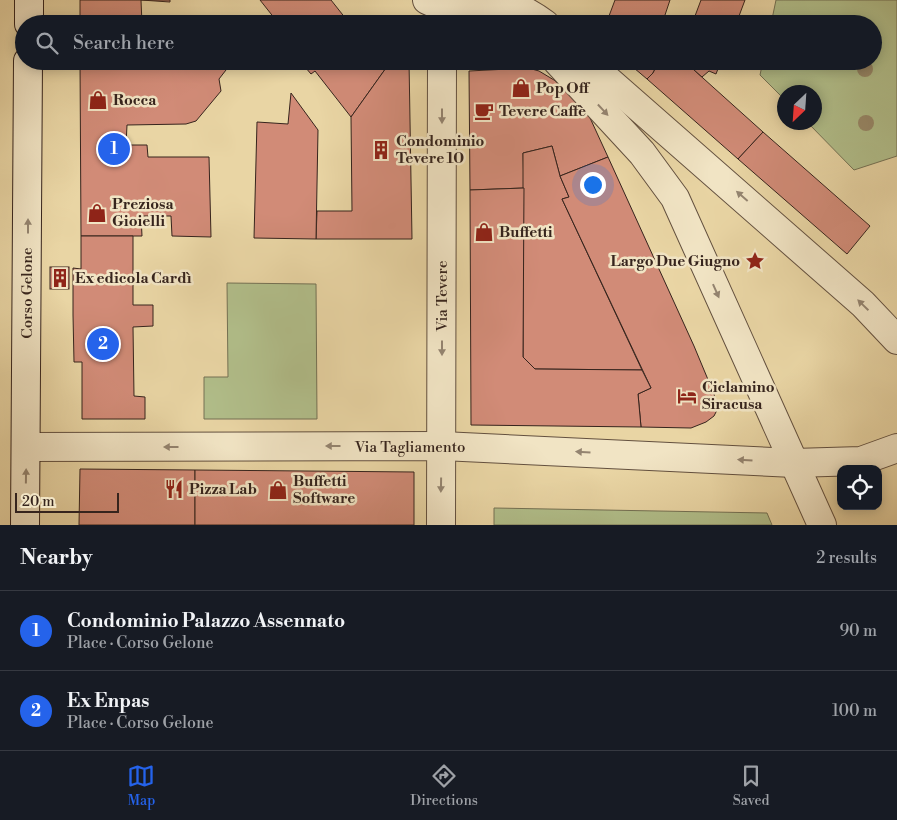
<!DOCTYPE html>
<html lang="en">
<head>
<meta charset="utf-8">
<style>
  :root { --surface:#171b24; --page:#20242c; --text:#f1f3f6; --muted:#9ea1a6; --line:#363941; --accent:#2563eb }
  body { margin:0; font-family:"Libre Bodoni",serif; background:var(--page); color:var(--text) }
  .controls { position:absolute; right:15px; bottom:15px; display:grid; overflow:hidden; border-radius:10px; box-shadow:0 2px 12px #0003 }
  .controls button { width:45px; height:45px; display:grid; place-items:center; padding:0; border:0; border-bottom:1px solid var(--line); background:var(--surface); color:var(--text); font:25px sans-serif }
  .compass { position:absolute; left:777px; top:85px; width:45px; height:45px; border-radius:50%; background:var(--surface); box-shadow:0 2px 12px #0003; rotate:205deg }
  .scale { position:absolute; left:15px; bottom:12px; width:104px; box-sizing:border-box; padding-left:5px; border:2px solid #36241d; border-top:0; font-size:14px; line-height:18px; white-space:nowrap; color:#36241d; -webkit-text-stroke:4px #f1e4c4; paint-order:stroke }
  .you { position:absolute; left:592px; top:184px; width:18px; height:18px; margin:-12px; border:4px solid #fff; border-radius:50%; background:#1a73e8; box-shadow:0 0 0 8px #1a73e833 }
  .badge { display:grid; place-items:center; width:32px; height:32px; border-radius:50%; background:var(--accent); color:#fff; font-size:16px; font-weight:700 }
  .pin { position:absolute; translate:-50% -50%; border:2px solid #fff; box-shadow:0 1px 5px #0006 }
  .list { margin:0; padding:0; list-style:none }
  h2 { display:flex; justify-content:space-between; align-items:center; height:65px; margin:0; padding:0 20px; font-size:21px }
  h2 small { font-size:16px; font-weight:400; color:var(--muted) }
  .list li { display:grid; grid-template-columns:32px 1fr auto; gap:15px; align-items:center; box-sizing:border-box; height:80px; padding:0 20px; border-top:1px solid var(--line) }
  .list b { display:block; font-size:19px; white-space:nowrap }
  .list p { margin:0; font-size:16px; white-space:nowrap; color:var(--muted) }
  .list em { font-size:16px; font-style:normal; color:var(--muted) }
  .icon { flex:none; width:28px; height:28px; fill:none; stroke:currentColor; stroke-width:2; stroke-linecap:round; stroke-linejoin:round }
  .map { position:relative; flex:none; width:897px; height:525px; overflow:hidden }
  .search { position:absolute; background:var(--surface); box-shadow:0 2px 12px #0003; left:15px; right:15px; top:15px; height:55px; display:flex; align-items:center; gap:12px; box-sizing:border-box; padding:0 18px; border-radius:28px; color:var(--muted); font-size:19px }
  .sheet { height:225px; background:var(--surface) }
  nav { display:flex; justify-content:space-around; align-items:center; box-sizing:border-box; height:70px; border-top:1px solid var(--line); background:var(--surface); font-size:14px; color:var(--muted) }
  nav a { display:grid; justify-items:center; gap:2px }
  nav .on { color:var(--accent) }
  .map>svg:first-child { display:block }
  .green { fill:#b1be8a; stroke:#747154 }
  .building { fill:#d18b77; stroke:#36241d }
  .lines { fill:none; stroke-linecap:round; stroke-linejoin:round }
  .street-casing { stroke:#63503f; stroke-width:30 }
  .secondary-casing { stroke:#36241d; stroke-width:30 }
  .street { stroke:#f1e4c4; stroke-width:28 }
  .secondary { stroke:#f1e4c4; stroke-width:28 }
  .tree { fill:#988969 }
  .oneway { fill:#948470 }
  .labels { text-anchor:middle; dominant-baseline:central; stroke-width:5; stroke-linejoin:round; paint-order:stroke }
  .poi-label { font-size:15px; font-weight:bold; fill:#36241d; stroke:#f1e4c4; text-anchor:start }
  .street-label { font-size:15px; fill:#36241d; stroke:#f1e4c4 }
</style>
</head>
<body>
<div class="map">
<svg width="897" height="525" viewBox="0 0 897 525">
  <rect width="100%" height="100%" fill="#e9d5a4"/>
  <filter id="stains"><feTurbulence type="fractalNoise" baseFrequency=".004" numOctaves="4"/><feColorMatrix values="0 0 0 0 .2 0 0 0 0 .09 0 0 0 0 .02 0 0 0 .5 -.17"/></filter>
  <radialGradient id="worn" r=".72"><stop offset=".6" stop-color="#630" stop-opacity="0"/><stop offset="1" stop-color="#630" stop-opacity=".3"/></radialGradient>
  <!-- green -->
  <g class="green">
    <polygon points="776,0 897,0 897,156 854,170 808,123 814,122 814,92 784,92 784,99 760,75 763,61 873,61 873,24 771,24"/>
    <polygon points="227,283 316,284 317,419 204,419 204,377 228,377"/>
    <polygon points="494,508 767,513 772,525 494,525"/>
  </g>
  <!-- building -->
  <g class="building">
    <polygon points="80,0 170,0 170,2 141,0 142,24 80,24"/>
    <polygon points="260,0 331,0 350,24 279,24"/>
    <polygon points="615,0 670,0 662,24 606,24"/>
    <polygon points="701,0 745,0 736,24 692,24"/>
    <polygon points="664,18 679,24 662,24"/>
    <polygon points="80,61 233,61 219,79 221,91 196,121 186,124 127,125 126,145 147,145 148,157 209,157 211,237 172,236 171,216 141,216 142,236 81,236"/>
    <polygon points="300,61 391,61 351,117 315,71 311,74"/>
    <polygon points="391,61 409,61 412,239 316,239 317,211 352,211 351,117"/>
    <polygon points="637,61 659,61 653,73 647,79 634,68"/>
    <polygon points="659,61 684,61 763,132 738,159 647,79 653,73"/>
    <polygon points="684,61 721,61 716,74 709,71 702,77"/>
    <polygon points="528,68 539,71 554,80 585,107 608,157 560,176 552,146 523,153 524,188 470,190 469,71"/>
    <polygon points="291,93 318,130 316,239 254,238 257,122 288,124"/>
    <polygon points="763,132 870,226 847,254 738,159"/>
    <polygon points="552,146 560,176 569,197 562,199 642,370 535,369 523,357 523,153"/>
    <polygon points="608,157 694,346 714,394 717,410 714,416 706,422 691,428 641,427 638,394 651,388 562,199 569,197 560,176"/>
    <polygon points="524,188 523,357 535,369 642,370 651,388 638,394 641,427 471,425 470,190"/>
    <polygon points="81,236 133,236 133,305 153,305 153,326 133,327 134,396 145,397 145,419 82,419 82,362 74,362 73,315 73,268 81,269"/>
    <rect x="50" y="267" width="19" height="22"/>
    <polygon points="80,469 195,470 195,525 79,525"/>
    <polygon points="195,470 414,472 414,525 195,525"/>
  </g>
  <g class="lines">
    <!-- street casing -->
    <g class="street-casing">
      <g id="street">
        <path d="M 427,0 C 453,13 487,8 511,24"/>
        <path d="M 497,0 C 515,5 530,13 545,24"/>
        <polyline points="557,61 642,153 675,198 822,525"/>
        <polyline points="586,61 863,304 897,340"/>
        <polyline points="26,447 442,446 794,463 861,461 897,448"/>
        <polyline points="441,525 442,61"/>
      </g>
    </g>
    <!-- secondary casing -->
    <g class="secondary-casing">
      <g id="secondary">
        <polyline points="29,24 29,0"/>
        <polyline points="25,525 28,61"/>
      </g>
    </g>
    <!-- street -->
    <use href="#street" class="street"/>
    <!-- secondary -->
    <use href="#secondary" class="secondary"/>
  </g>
  <!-- trees -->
  <g class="tree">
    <circle cx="865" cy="69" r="8"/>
    <circle cx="866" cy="123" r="8"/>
  </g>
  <!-- one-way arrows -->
  <defs><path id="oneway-solid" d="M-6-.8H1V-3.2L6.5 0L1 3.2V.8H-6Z" transform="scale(1.25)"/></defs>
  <g class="oneway">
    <use href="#oneway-solid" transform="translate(603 110) rotate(47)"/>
    <use href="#oneway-solid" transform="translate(442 116) rotate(90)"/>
    <use href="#oneway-solid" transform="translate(742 196) rotate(-139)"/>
    <use href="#oneway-solid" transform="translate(28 226) rotate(-90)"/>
    <use href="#oneway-solid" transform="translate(716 291) rotate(66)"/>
    <use href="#oneway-solid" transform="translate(863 305) rotate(-136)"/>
    <use href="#oneway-solid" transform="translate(442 348) rotate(90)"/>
    <use href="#oneway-solid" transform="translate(333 446) rotate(180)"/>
    <use href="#oneway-solid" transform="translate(171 447) rotate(180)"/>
    <use href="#oneway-solid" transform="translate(583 452) rotate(-177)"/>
    <use href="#oneway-solid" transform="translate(745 460) rotate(-176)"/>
    <use href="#oneway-solid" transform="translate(26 476) rotate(-89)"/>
    <use href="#oneway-solid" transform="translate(441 485) rotate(91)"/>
  </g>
  <!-- icons -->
  <defs>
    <g id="shop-bare" transform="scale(1.5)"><path d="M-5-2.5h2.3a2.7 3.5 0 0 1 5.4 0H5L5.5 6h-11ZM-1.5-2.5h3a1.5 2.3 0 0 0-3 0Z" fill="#8f2418" stroke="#f1e4c4" stroke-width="2.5" paint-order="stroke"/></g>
    <g id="cafe-bare" transform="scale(1.5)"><path d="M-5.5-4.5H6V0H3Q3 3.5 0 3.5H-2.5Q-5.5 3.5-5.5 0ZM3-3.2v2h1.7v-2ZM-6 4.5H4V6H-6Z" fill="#8f2418" stroke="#f1e4c4" stroke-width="2.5" paint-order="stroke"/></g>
    <g id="building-bare" transform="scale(1.5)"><path d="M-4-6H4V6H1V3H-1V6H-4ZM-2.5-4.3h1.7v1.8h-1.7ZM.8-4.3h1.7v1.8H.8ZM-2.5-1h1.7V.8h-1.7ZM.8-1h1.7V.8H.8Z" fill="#8f2418" stroke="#f1e4c4" stroke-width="2.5" paint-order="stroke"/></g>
    <g id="sight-bare" transform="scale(1.5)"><path d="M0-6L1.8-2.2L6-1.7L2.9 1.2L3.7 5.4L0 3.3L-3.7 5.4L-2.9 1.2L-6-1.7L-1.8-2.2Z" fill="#8f2418" stroke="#f1e4c4" stroke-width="2.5" paint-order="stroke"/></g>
    <g id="hotel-bare" transform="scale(1.5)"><path d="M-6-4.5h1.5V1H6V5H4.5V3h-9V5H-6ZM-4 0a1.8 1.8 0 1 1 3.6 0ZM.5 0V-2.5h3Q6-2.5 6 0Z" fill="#8f2418" stroke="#f1e4c4" stroke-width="2.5" paint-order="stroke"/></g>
    <g id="restaurant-bare" transform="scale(1.5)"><path d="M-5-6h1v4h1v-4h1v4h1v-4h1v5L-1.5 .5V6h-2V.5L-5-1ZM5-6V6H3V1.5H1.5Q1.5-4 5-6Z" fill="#8f2418" stroke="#f1e4c4" stroke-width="2.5" paint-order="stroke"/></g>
  </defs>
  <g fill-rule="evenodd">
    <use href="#shop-bare" x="521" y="88"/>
    <use href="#shop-bare" x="98" y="100"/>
    <use href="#cafe-bare" x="484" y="111"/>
    <use href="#building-bare" x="381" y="150"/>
    <use href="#shop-bare" x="97" y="213"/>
    <use href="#shop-bare" x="484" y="232"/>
    <use href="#sight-bare" x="755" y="261"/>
    <use href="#building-bare" x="60" y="278"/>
    <use href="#hotel-bare" x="687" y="396"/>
    <use href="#restaurant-bare" x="174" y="489"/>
    <use href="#shop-bare" x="278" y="490"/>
  </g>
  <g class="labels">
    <!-- poi labels -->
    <g class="poi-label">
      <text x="536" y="88">Pop Off</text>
      <text x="113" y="100">Rocca</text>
      <text x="499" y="111">Tevere Caffè</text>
      <text x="396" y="141">Condominio<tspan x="396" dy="17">Tevere 10</tspan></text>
      <text x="112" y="204">Preziosa<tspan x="112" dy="17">Gioielli</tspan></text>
      <text x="499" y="232">Buffetti</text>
      <text x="740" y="261" text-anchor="end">Largo Due Giugno</text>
      <text x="75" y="278">Ex edicola Cardì</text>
      <text x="702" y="387">Ciclamino<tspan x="702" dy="17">Siracusa</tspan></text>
      <text x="293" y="481">Buffetti<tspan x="293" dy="17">Software</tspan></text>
      <text x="189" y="489">Pizza Lab</text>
    </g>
    <!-- street labels -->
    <g class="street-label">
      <text transform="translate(27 293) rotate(-90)">Corso Gelone</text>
      <text transform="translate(442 296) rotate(-90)">Via Tevere</text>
      <text x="410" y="447">Via Tagliamento</text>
    </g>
  </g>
  <rect width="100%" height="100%" filter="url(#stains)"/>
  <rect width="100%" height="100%" fill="url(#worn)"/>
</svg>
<div class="controls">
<button><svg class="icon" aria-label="locate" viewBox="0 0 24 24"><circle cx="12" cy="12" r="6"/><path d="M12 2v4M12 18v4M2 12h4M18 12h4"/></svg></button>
</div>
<svg class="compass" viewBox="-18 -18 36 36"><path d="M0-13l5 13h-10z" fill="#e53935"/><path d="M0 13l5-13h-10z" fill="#9ea1a6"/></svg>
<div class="scale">20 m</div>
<div class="you"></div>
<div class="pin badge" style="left:114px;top:149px">1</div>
<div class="pin badge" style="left:103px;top:344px">2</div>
<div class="search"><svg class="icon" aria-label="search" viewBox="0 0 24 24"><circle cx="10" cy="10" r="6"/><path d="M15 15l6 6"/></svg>Search here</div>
</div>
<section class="sheet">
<h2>Nearby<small>2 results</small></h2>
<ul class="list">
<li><span class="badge">1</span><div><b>Condominio Palazzo Assennato</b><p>Place · Corso Gelone</p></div><em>90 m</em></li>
<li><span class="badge">2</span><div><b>Ex Enpas</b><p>Place · Corso Gelone</p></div><em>100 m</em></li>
</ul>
</section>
<nav>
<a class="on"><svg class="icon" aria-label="map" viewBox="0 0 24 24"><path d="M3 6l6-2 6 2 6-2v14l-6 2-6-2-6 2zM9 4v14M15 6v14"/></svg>Map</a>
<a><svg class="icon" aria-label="directions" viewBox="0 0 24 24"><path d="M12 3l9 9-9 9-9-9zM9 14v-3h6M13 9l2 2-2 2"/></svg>Directions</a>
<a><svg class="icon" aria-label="saved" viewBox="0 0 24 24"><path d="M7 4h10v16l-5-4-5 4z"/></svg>Saved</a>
</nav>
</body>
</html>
